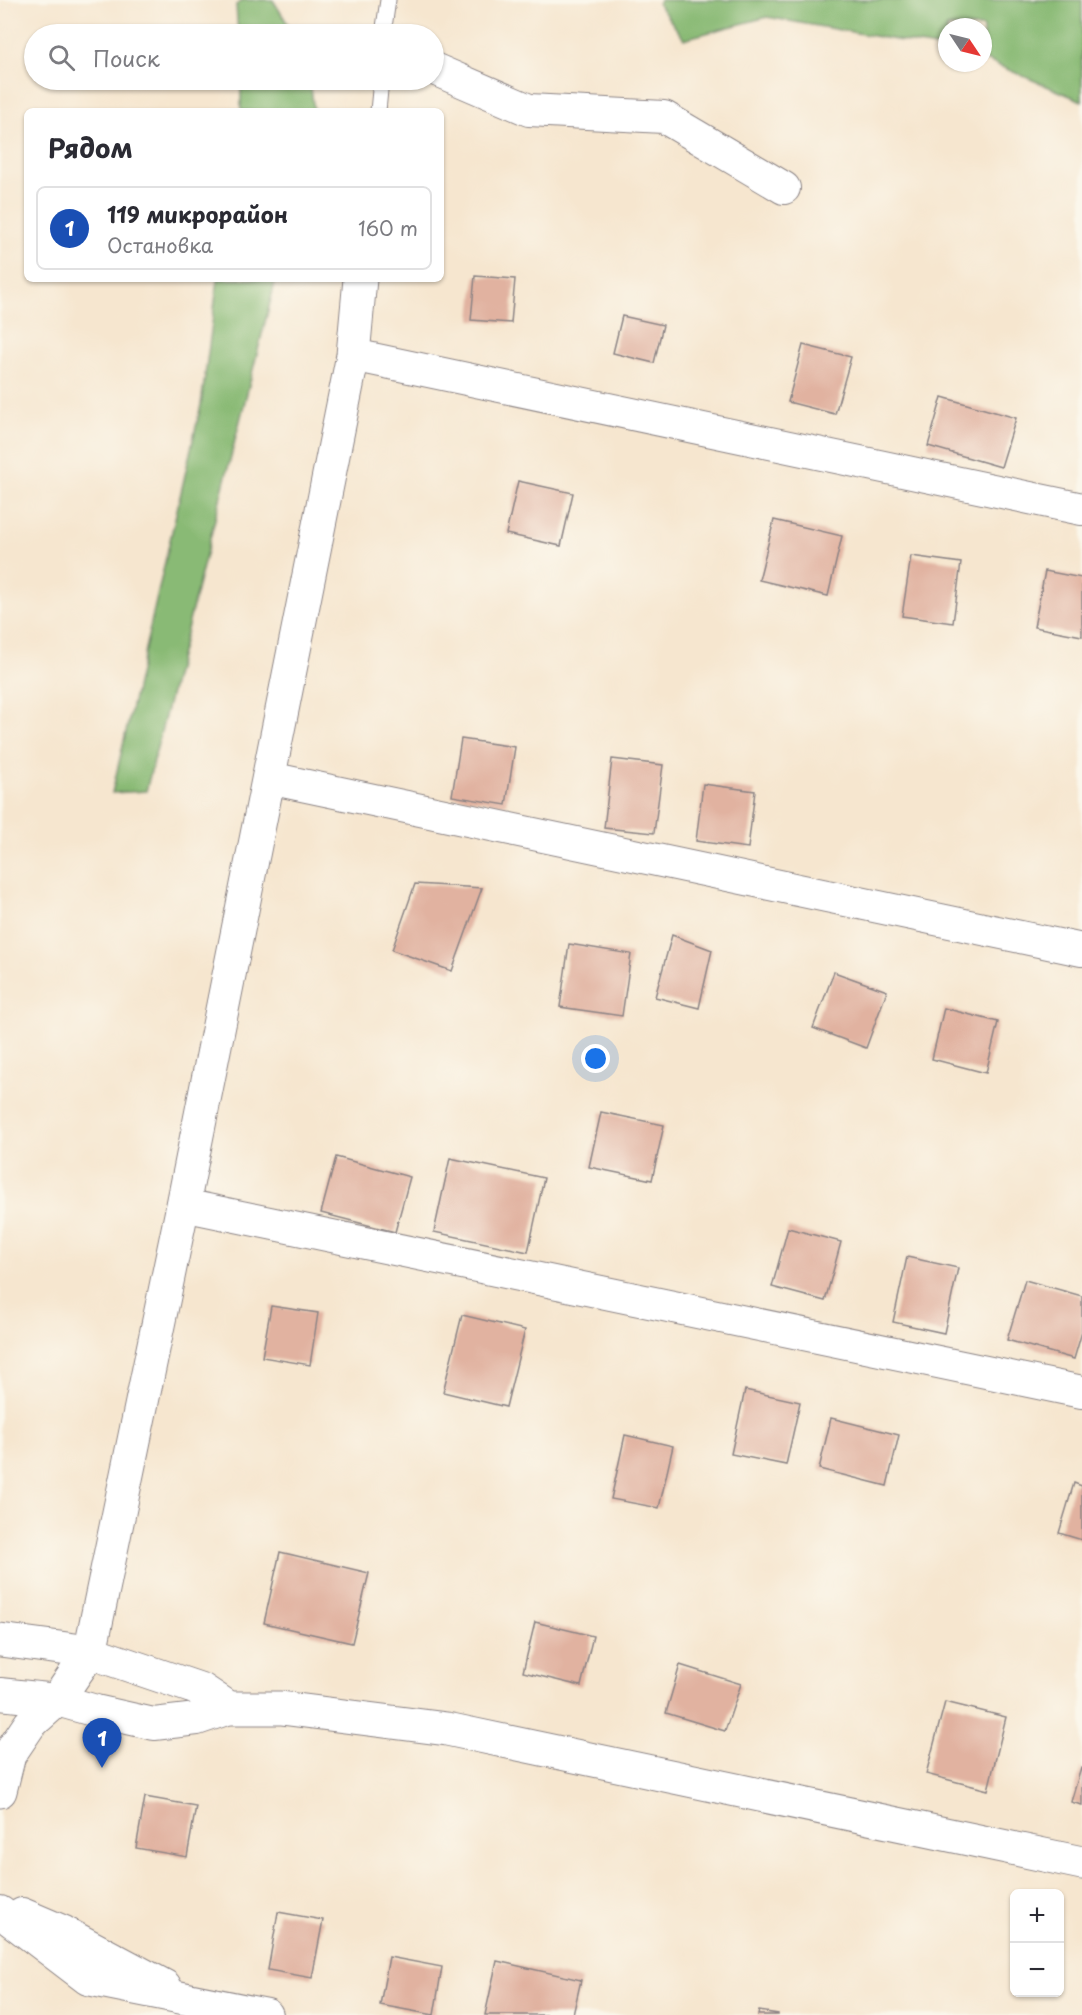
<!DOCTYPE html>
<html lang="ru">
<head>
<meta charset="utf-8">
<style>
  :root { --surface:#fff; --page:#f7f7f7; --text:#2b2b33; --muted:#7c7c81; --line:#e1e1e2; --accent:#2563eb }
  body { margin:0; font-family:"Playpen Sans",sans-serif; background:var(--page); color:var(--text) }
  .controls { position:absolute; right:18px; bottom:18px; display:grid; overflow:hidden; border-radius:9px; box-shadow:0 2px 4px #0004 }
  .controls button { width:54px; height:54px; display:grid; place-items:center; padding:0; border:0; border-bottom:2px solid var(--line); background:var(--surface); color:var(--text); font:30px sans-serif }
  .compass { position:absolute; left:938px; top:18px; width:54px; height:54px; border-radius:50%; background:var(--surface); box-shadow:0 2px 4px #0004; rotate:125deg }
  .you { position:absolute; left:596px; top:1059px; width:21px; height:21px; margin:-15px; border:4px solid #fff; border-radius:50%; background:#1a73e8; box-shadow:0 0 0 9px #1a73e833 }
  .badge { display:grid; place-items:center; width:39px; height:39px; border-radius:50%; background:var(--accent); color:#fff; font-size:20px; font-weight:700 }
  .pin { position:absolute; translate:-50% -50px; filter:drop-shadow(0 2px 3px #0008) }
  .pin::after { content:''; position:absolute; top:32px; width:21px; height:18px; background:inherit; clip-path:polygon(0 0,100% 0,50% 100%) }
  .list { margin:0; padding:0; list-style:none }
  h2 { display:flex; justify-content:space-between; align-items:center; height:78px; margin:0; padding:0 24px; font-size:26px }
  h2 small { font-size:20px; font-weight:400; color:var(--muted) }
  .list li { display:grid; grid-template-columns:39px 1fr auto; gap:18px; align-items:center; box-sizing:border-box; height:84px; margin:0 12px 12px; padding:0 12px; border:2px solid var(--line); border-radius:9px }
  .list b { display:block; font-size:22px; white-space:nowrap }
  .list p { margin:0; font-size:20px; white-space:nowrap; color:var(--muted) }
  .list em { font-size:20px; font-style:normal; color:var(--muted) }
  .icon { flex:none; width:33px; height:33px; fill:none; stroke:currentColor; stroke-width:2; stroke-linecap:round; stroke-linejoin:round }
  .map { position:relative; flex:none; width:1082px; height:2015px; overflow:hidden }
  .search { position:absolute; background:var(--surface); box-shadow:0 2px 4px #0004; left:24px; top:24px; width:420px; height:66px; display:flex; align-items:center; gap:15px; box-sizing:border-box; padding:0 21px; border-radius:33px; color:var(--muted); font-size:22px }
  .panel { position:absolute; background:var(--surface); box-shadow:0 2px 4px #0004; left:24px; top:108px; width:420px; height:174px; border-radius:9px }
  .map>svg:first-child { display:block }
  .forest { fill:#89ba74; stroke:#566e58; stroke-width:1.5 }
  .building { fill:#e1b2a0 }
  .lines { fill:none; stroke-linecap:round; stroke-linejoin:round }
  .lane-casing { stroke:#8c8485; stroke-width:17 }
  .street-casing { stroke:#8c8485; stroke-width:34 }
  .secondary-casing { stroke:#8c8485; stroke-width:35 }
  .lane { stroke:#fff; stroke-width:15 }
  .street { stroke:#fff; stroke-width:32 }
  .secondary { stroke:#fff; stroke-width:33 }
</style>
</head>
<body>
<div class="map">
<svg width="1082" height="2015" viewBox="0 0 1082 2015">
  <rect width="100%" height="100%" fill="#fbf7ec"/>
  <filter id="ink" filterUnits="userSpaceOnUse"><feTurbulence type="fractalNoise" baseFrequency=".0167" numOctaves="2"/><feDisplacementMap in="SourceGraphic" scale="12" xChannelSelector="R" yChannelSelector="G"/><feConvolveMatrix kernelMatrix="1 2 1 2 8 2 1 2 1" color-interpolation-filters="sRGB"/></filter>
  <filter id="wash" filterUnits="userSpaceOnUse"><feTurbulence type="fractalNoise" baseFrequency=".008" numOctaves="4" result="noise"/><feDisplacementMap in="SourceGraphic" scale="24" xChannelSelector="R" yChannelSelector="G"/><feGaussianBlur stdDeviation="1.35" result="paint"/><feColorMatrix in="noise" values="0 0 0 0 0 0 0 0 0 0 0 0 0 0 0 0 0 1.4 0 .05"/><feComposite in="paint" operator="in"/></filter>
  <g filter="url(#wash)">
    <rect width="100%" height="100%" fill="#f6e6cf"/>
    <!-- forest -->
    <g class="forest">
      <polygon points="243,0 273,0 294,34 238,34 236,5"/>
      <polygon points="660,0 1082,0 1082,101 983,59 983,27 947,27 947,49 767,17 684,39 658,4"/>
      <polygon points="241,80 310,80 314,111 241,111"/>
      <polygon points="218,279 276,279 146,791 112,793 201,405"/>
    </g>
    <g id="blocks">
      <!-- building -->
      <g class="building">
        <polygon points="475,276 515,279 511,323 471,320"/>
        <polygon points="622,316 663,325 654,363 613,353"/>
        <polygon points="803,345 851,357 835,414 788,402"/>
        <polygon points="942,397 1016,418 1001,467 928,446"/>
        <polygon points="518,481 573,493 561,546 506,534"/>
        <polygon points="774,520 842,536 828,596 759,580"/>
        <polygon points="911,556 961,563 953,623 902,616"/>
        <polygon points="1045,571 1082,578 1082,636 1034,627"/>
        <polygon points="461,739 515,747 506,805 452,796"/>
        <polygon points="612,759 663,765 654,833 604,828"/>
        <polygon points="703,784 755,791 748,848 696,841"/>
        <polygon points="415,884 482,888 452,971 392,950"/>
        <polygon points="672,935 712,950 699,1008 655,997"/>
        <polygon points="569,944 631,954 622,1016 560,1007"/>
        <polygon points="834,972 887,991 866,1048 813,1028"/>
        <polygon points="944,1008 998,1022 986,1073 932,1059"/>
        <polygon points="601,1112 664,1125 652,1180 589,1167"/>
        <polygon points="336,1157 410,1177 395,1232 321,1213"/>
        <polygon points="450,1158 544,1178 528,1252 434,1232"/>
        <polygon points="788,1228 841,1242 825,1301 772,1287"/>
        <polygon points="907,1257 958,1268 944,1333 893,1322"/>
        <polygon points="1025,1280 1082,1296 1082,1332 1074,1359 1007,1340"/>
        <polygon points="271,1306 318,1313 310,1365 262,1357"/>
        <polygon points="462,1315 525,1330 506,1407 443,1392"/>
        <polygon points="745,1390 800,1402 786,1465 731,1454"/>
        <polygon points="831,1418 899,1435 887,1486 819,1469"/>
        <polygon points="625,1435 673,1446 659,1508 611,1499"/>
        <polygon points="1074,1483 1082,1486 1082,1540 1059,1533"/>
        <polygon points="280,1552 369,1573 352,1643 264,1623"/>
        <polygon points="535,1622 593,1636 581,1686 523,1672"/>
        <polygon points="680,1665 741,1684 725,1731 666,1713"/>
        <polygon points="945,1702 1006,1717 988,1790 926,1774"/>
        <polygon points="1081,1768 1082,1768 1082,1805 1071,1802"/>
        <polygon points="145,1797 196,1806 187,1857 136,1848"/>
        <polygon points="278,1912 323,1920 312,1978 268,1970"/>
        <polygon points="389,1957 442,1967 434,2015 380,2005"/>
        <polygon points="497,1961 581,1980 573,2015 485,2015"/>
        <polygon points="759,2011 778,2014 778,2015 758,2015"/>
      </g>
    </g>
  </g>
  <g filter="url(#ink)">
    <use href="#blocks" fill-opacity="0" stroke="#8c8485" stroke-width="1.5"/>
    <g class="lines">
      <!-- lane casing -->
      <g class="lane-casing">
        <g id="lane">
          <polyline points="383,34 388,0"/>
          <polyline points="378,111 381,80"/>
        </g>
      </g>
      <!-- street casing -->
      <g class="street-casing">
        <g id="street">
          <polyline points="434,69 529,110 664,117 784,188"/>
          <polyline points="353,355 1082,509"/>
          <polyline points="269,778 1082,950"/>
          <polyline points="183,1205 1082,1392"/>
          <polyline points="0,1694 57,1700 96,1711 154,1724 197,1719 229,1708"/>
          <polyline points="0,1912 88,1979 267,2015"/>
          <polyline points="22,1914 64,1932 165,1986"/>
        </g>
      </g>
      <!-- secondary casing -->
      <g class="secondary-casing">
        <g id="secondary">
          <polyline points="0,1640 90,1652 202,1690 229,1708 281,1708 447,1729 1082,1863"/>
          <polyline points="0,1791 9,1755 30,1724 57,1700 90,1652 183,1205 353,355 360,279"/>
        </g>
      </g>
      <!-- lane -->
      <use href="#lane" class="lane"/>
      <!-- street -->
      <use href="#street" class="street"/>
      <!-- secondary -->
      <use href="#secondary" class="secondary"/>
    </g>
  </g>
</svg>
<div class="controls">
<button>+</button>
<button>−</button>
</div>
<svg class="compass" viewBox="-18 -18 36 36"><path d="M0-13l5 13h-10z" fill="#e53935"/><path d="M0 13l5-13h-10z" fill="#7c7c81"/></svg>
<div class="you"></div>
<div class="pin badge" style="left:102px;top:1768px;background:#1a4fb4">1</div>
<div class="search"><svg class="icon" aria-label="search" viewBox="0 0 24 24"><circle cx="10" cy="10" r="6"/><path d="M15 15l6 6"/></svg>Поиск</div>
<section class="panel">
<h2>Рядом<small></small></h2>
<ul class="list">
<li><span class="badge" style="background:#1a4fb4">1</span><div><b>119 микрорайон</b><p>Остановка</p></div><em>160 m</em></li>
</ul>
</section>
</div>
</body>
</html>
